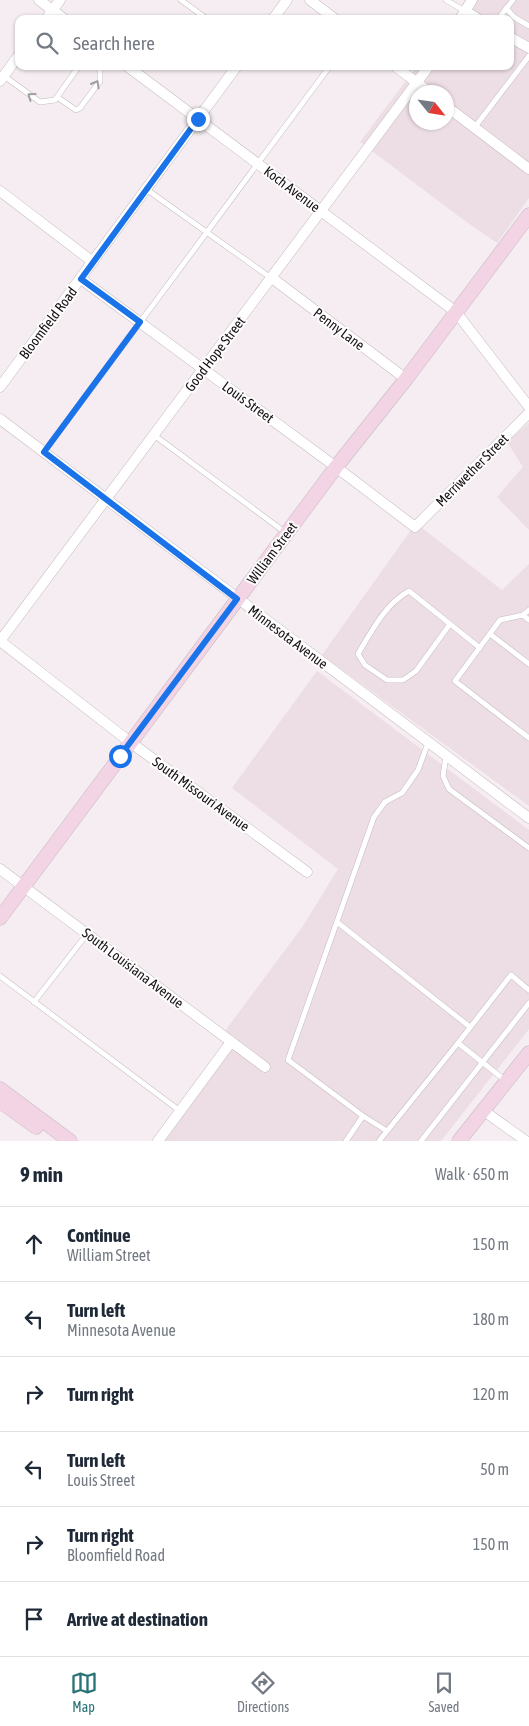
<!DOCTYPE html>
<html lang="en">
<head>
<meta charset="utf-8">
<style>
  :root { --surface:#fff; --page:#f2f2f3; --text:#1f2937; --muted:#747a83; --line:#e0e1e3; --accent:#297376 }
  body { margin:0; font-family:"Asap Condensed",sans-serif; background:var(--page); color:var(--text) }
  .compass { position:absolute; left:409px; top:85px; width:45px; height:45px; border-radius:50%; background:var(--surface); box-shadow:0 1px 4px #0004; rotate:120deg }
  .stop { position:absolute; width:15px; height:15px; margin:-11px; border:4px solid #1a73e8; border-radius:50%; background:#fff }
  .stop.end { background:#1a73e8; border-color:#fff; box-shadow:0 1px 5px #0008 }
  .list { margin:0; padding:0; list-style:none }
  h2 { display:flex; justify-content:space-between; align-items:center; height:65px; margin:0; padding:0 20px; font-size:21px }
  h2 small { font-size:16px; font-weight:400; color:var(--muted) }
  .list li { display:grid; grid-template-columns:32px 1fr auto; gap:15px; align-items:center; box-sizing:border-box; height:75px; padding:0 20px; border-top:1px solid var(--line) }
  .list b { display:block; font-size:19px; white-space:nowrap }
  .list p { margin:0; font-size:16px; white-space:nowrap; color:var(--muted) }
  .list em { font-size:16px; font-style:normal; color:var(--muted) }
  .icon { flex:none; width:28px; height:28px; fill:none; stroke:currentColor; stroke-width:2; stroke-linecap:round; stroke-linejoin:round }
  .map { position:relative; flex:none; width:529px; height:1141px; overflow:hidden }
  .search { position:absolute; background:var(--surface); box-shadow:0 1px 4px #0004; left:15px; right:15px; top:15px; height:55px; display:flex; align-items:center; gap:12px; box-sizing:border-box; padding:0 18px; border-radius:10px; color:var(--muted); font-size:19px }
  .sheet { height:515px; background:var(--surface) }
  nav { display:flex; justify-content:space-around; align-items:center; box-sizing:border-box; height:70px; border-top:1px solid var(--line); background:var(--surface); font-size:14px; color:var(--muted) }
  nav a { display:grid; justify-items:center; gap:2px }
  nav .on { color:var(--accent) }
  .map>svg:first-child { display:block }
  .built { fill:#eddde5; fill-rule:evenodd }
  .lines { fill:none; stroke-linecap:round; stroke-linejoin:round }
  .lane-casing { stroke:#c4bcbf; stroke-width:6 }
  .street-casing { stroke:#c4bcbf; stroke-width:11 }
  .secondary-casing { stroke:#c4bcbf; stroke-width:15 }
  .lane { stroke:#fff; stroke-width:5 }
  .street { stroke:#fff; stroke-width:10 }
  .secondary { stroke:#f3d4e5; stroke-width:14 }
  .oneway { stroke:#a19fa0 }
  .route { stroke:#1a73e8; stroke-width:6 }
  .labels { text-anchor:middle; dominant-baseline:central; stroke-width:4; stroke-linejoin:round; paint-order:stroke }
  .street-label { font-size:14px; fill:#131012; stroke:#fffcfd }
</style>
</head>
<body>
<div class="map">
<svg width="529" height="1141" viewBox="0 0 529 1141">
  <rect width="100%" height="100%" fill="#f5edf1"/>
  <!-- built -->
  <g class="built">
    <path d="M 465,0 L 529,0 L 529,198 L 497,243 L 461,218 L 360,142 L 417,66 L 510,66 L 510,19 L 453,19 ZM 416,92 L 446,92 L 446,122 L 416,122 Z"/>
    <polygon points="529,423 529,530 497,497 523,467 507,442"/>
    <polygon points="422,528 502,590 529,564 529,806 322,655 411,530"/>
    <polygon points="317,671 529,830 529,1029 441,1141 165,1141 237,1039 225,1031 303,926 338,869 232,788"/>
  </g>
  <g class="lines">
    <!-- lane casing -->
    <g class="lane-casing">
      <g id="lane">
        <polyline points="181,0 207,19"/>
        <polyline points="446,0 465,11"/>
        <polyline points="506,8 514,17 529,26"/>
        <polyline points="498,19 513,0"/>
        <polyline points="4,76 40,102 55,100 79,66 96,66"/>
        <polyline points="57,97 76,110 80,108 100,81 100,70 96,66"/>
        <polyline points="475,127 529,56"/>
        <polyline points="146,189 271,278"/>
        <polyline points="154,435 286,533"/>
        <polyline points="44,452 330,66"/>
        <polyline points="529,610 523,615 529,620"/>
        <polyline points="523,615 500,620 455,681 529,738"/>
        <path d="M 450,624 L 416,671 L 403,680 L 387,680 L 365,665 L 358,654 C 371,632 385,604 409,591 L 480,648"/>
        <polyline points="490,634 529,664"/>
        <polyline points="446,756 443,776 449,789 529,848"/>
        <polyline points="337,922 470,1027"/>
        <polyline points="0,976 180,1111"/>
        <polyline points="34,1002 87,934"/>
        <polyline points="458,1043 511,975 529,990"/>
        <polyline points="363,1116 288,1060 374,817 385,802 402,793 418,770 428,743"/>
        <polyline points="346,1141 363,1116 387,1131"/>
        <polyline points="379,1141 458,1043 506,1081"/>
        <polyline points="421,1141 529,1003"/>
      </g>
    </g>
    <!-- street casing -->
    <g class="street-casing">
      <g id="street">
        <polyline points="39,0 64,19"/>
        <polyline points="310,0 335,19"/>
        <polyline points="465,11 478,19"/>
        <polyline points="46,19 60,0"/>
        <polyline points="273,19 287,0"/>
        <polyline points="460,19 472,0"/>
        <polyline points="510,37 529,48"/>
        <polyline points="127,66 456,312 529,407"/>
        <polyline points="395,66 429,92"/>
        <polyline points="0,81 19,55"/>
        <polyline points="446,106 529,169"/>
        <polyline points="0,191 93,262"/>
        <polyline points="272,278 406,379"/>
        <polyline points="81,279 336,467 415,527 529,413"/>
        <polyline points="0,387 237,66"/>
        <polyline points="0,419 529,818"/>
        <polyline points="0,641 429,66"/>
        <polyline points="0,641 130,742 307,872"/>
        <polyline points="0,869 265,1067"/>
        <polyline points="484,1111 526,1141"/>
        <polyline points="158,1141 231,1042"/>
      </g>
    </g>
    <!-- secondary casing -->
    <g class="secondary-casing">
      <g id="secondary">
        <polyline points="0,918 336,467 406,379 529,215"/>
        <polyline points="0,1089 70,1141"/>
        <polyline points="0,1101 36,1127"/>
        <polyline points="459,1141 529,1053"/>
      </g>
    </g>
    <!-- lane -->
    <use href="#lane" class="lane"/>
    <!-- street -->
    <use href="#street" class="street"/>
    <!-- secondary -->
    <use href="#secondary" class="secondary"/>
  </g>
  <!-- one-way arrows -->
  <defs><path id="oneway-chevron" d="M-2-3.5L2.5 0L-2 3.5" fill="none" stroke-width="1.6" stroke-linecap="round" stroke-linejoin="round" transform="scale(1.25)"/></defs>
  <g class="oneway">
    <use href="#oneway-chevron" transform="translate(96 84) rotate(-60)"/>
    <use href="#oneway-chevron" transform="translate(31 96) rotate(-144)"/>
  </g>
  <g class="lines">
    <!-- route -->
    <polyline class="route" points="120,756 237,599 44,452 140,322 81,279 198,119"/>
  </g>
  <g class="labels">
    <!-- street labels -->
    <g class="street-label">
      <text transform="translate(292 189) rotate(37)">Koch Avenue</text>
      <text transform="translate(48 323) rotate(-53)">Bloomfield Road</text>
      <text transform="translate(339 329) rotate(37)">Penny Lane</text>
      <text transform="translate(215 354) rotate(-53)">Good Hope Street</text>
      <text transform="translate(248 402) rotate(36)">Louis Street</text>
      <text transform="translate(472 470) rotate(-45)">Merriwether Street</text>
      <text transform="translate(272 553) rotate(-53)">William Street</text>
      <text transform="translate(288 637) rotate(37)">Minnesota Avenue</text>
      <text transform="translate(201 794) rotate(36)">South Missouri Avenue</text>
      <text transform="translate(133 968) rotate(37)">South Louisiana Avenue</text>
    </g>
  </g>
</svg>
<svg class="compass" viewBox="-18 -18 36 36"><path d="M0-13l5 13h-10z" fill="#e53935"/><path d="M0 13l5-13h-10z" fill="#747a83"/></svg>
<div class="stop" style="left:120px;top:756px"></div>
<div class="stop end" style="left:198px;top:119px"></div>
<div class="search"><svg class="icon" aria-label="search" viewBox="0 0 24 24"><circle cx="10" cy="10" r="6"/><path d="M15 15l6 6"/></svg>Search here</div>
</div>
<section class="sheet">
<h2>9 min<small>Walk · 650 m</small></h2>
<ul class="list">
<li><svg class="icon" aria-label="ahead" viewBox="0 0 24 24"><path d="M12 20V5M6 11l6-6 6 6"/></svg><div><b>Continue</b><p>William Street</p></div><em>150 m</em></li>
<li><svg class="icon" aria-label="left" viewBox="0 0 24 24"><path d="M17 20v-9H6M10 6l-5 5 5 5"/></svg><div><b>Turn left</b><p>Minnesota Avenue</p></div><em>180 m</em></li>
<li><svg class="icon" aria-label="right" viewBox="0 0 24 24"><path d="M7 20v-9h11M14 6l5 5-5 5"/></svg><div><b>Turn right</b></div><em>120 m</em></li>
<li><svg class="icon" aria-label="left" viewBox="0 0 24 24"><path d="M17 20v-9H6M10 6l-5 5 5 5"/></svg><div><b>Turn left</b><p>Louis Street</p></div><em>50 m</em></li>
<li><svg class="icon" aria-label="right" viewBox="0 0 24 24"><path d="M7 20v-9h11M14 6l5 5-5 5"/></svg><div><b>Turn right</b><p>Bloomfield Road</p></div><em>150 m</em></li>
<li><svg class="icon" aria-label="arrive" viewBox="0 0 24 24"><path d="M6 21V4h12l-3 4 3 4H6"/></svg><div><b>Arrive at destination</b></div></li>
</ul>
</section>
<nav>
<a class="on"><svg class="icon" aria-label="map" viewBox="0 0 24 24"><path d="M3 6l6-2 6 2 6-2v14l-6 2-6-2-6 2zM9 4v14M15 6v14"/></svg>Map</a>
<a><svg class="icon" aria-label="directions" viewBox="0 0 24 24"><path d="M12 3l9 9-9 9-9-9zM9 14v-3h6M13 9l2 2-2 2"/></svg>Directions</a>
<a><svg class="icon" aria-label="saved" viewBox="0 0 24 24"><path d="M7 4h10v16l-5-4-5 4z"/></svg>Saved</a>
</nav>
</body>
</html>
